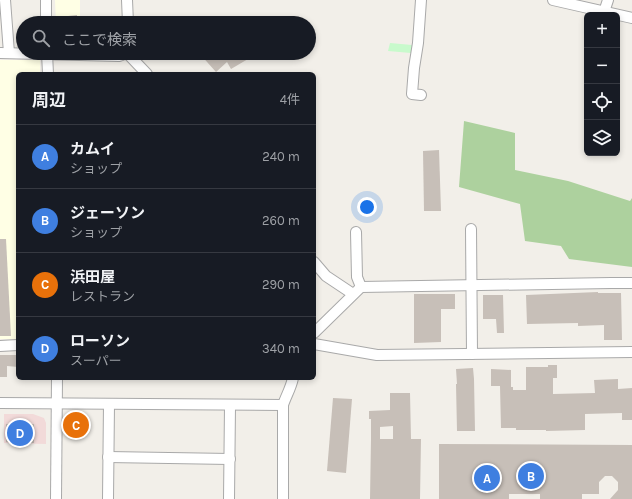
<!DOCTYPE html>
<html lang="ja">
<head>
<meta charset="utf-8">
<style>
  :root { --surface:#171b24; --page:#242831; --text:#f1f3f6; --muted:#9ea1a6; --line:#363941; --accent:#db2777 }
  body { margin:0; font-family:Karla,"Noto Sans JP",sans-serif; background:var(--page); color:var(--text) }
  .controls { position:absolute; right:12px; top:12px; display:grid; overflow:hidden; border-radius:6px; box-shadow:0 2px 6px #0003 }
  .controls button { width:36px; height:36px; display:grid; place-items:center; padding:0; border:0; border-bottom:1px solid var(--line); background:var(--surface); color:var(--text); font:20px sans-serif }
  .you { position:absolute; left:367px; top:207px; width:14px; height:14px; margin:-10px; border:3px solid #fff; border-radius:50%; background:#1a73e8; box-shadow:0 0 0 6px #1a73e833 }
  .badge { display:grid; place-items:center; width:26px; height:26px; border-radius:50%; background:var(--accent); color:#fff; font-size:13px; font-weight:700 }
  .pin { position:absolute; translate:-50% -50%; border:2px solid #fff; box-shadow:0 1px 4px #0006 }
  .list { margin:0; padding:0; list-style:none }
  h2 { display:flex; justify-content:space-between; align-items:center; height:52px; margin:0; padding:0 16px; font-size:17px }
  h2 small { font-size:13px; font-weight:400; color:var(--muted) }
  .list li { display:grid; grid-template-columns:26px 1fr auto; gap:12px; align-items:center; box-sizing:border-box; height:64px; padding:0 16px; border-top:1px solid var(--line) }
  .list b { display:block; font-size:15px; white-space:nowrap }
  .list p { margin:0; font-size:13px; white-space:nowrap; color:var(--muted) }
  .list em { font-size:13px; font-style:normal; color:var(--muted) }
  .icon { flex:none; width:22px; height:22px; fill:none; stroke:currentColor; stroke-width:2; stroke-linecap:round; stroke-linejoin:round }
  .map { position:relative; flex:none; width:632px; height:499px; overflow:hidden }
  .search { position:absolute; background:var(--surface); box-shadow:0 2px 6px #0003; left:16px; top:16px; width:300px; height:44px; display:flex; align-items:center; gap:10px; box-sizing:border-box; padding:0 14px; border-radius:22px; color:var(--muted); font-size:15px }
  .panel { position:absolute; background:var(--surface); box-shadow:0 2px 6px #0003; left:16px; top:72px; width:300px; height:308px; border-radius:6px }
  .map>svg:first-child { display:block }
  .commercial { fill:#f2dad9 }
  .education { fill:#ffffe5 }
  .forest { fill:#add19e }
  .park { fill:#c8facc }
  .building { fill:#c7bfb8; fill-rule:evenodd }
  .lines { fill:none; stroke-linecap:round; stroke-linejoin:round }
  .minor-casing { stroke:#a9a9a9; stroke-width:12 }
  .minor { stroke:#fff; stroke-width:10 }
</style>
</head>
<body>
<div class="map">
<svg width="632" height="499" viewBox="0 0 632 499">
  <rect width="100%" height="100%" fill="#f2efe9"/>
  <!-- commercial -->
  <polygon class="commercial" points="4,414 33,414 44,418 46,423 46,444 4,443"/>
  <!-- education -->
  <g class="education">
    <polygon points="55,0 80,0 80,23 56,23"/>
    <polygon points="0,60 40,60 40,74 18,74 18,339 0,339"/>
  </g>
  <!-- forest -->
  <polygon class="forest" points="464,121 515,133 515,170 568,181 630,201 632,198 632,267 569,259 561,246 525,241 520,204 459,187"/>
  <!-- park -->
  <polygon class="park" points="390,43 412,45 414,48 414,51 411,53 388,51"/>
  <!-- building -->
  <g class="building">
    <polygon points="77,15 77,23 59,23 59,17"/>
    <polygon points="199,53 244,53 248,59 231,69 227,62 216,72"/>
    <polygon points="439,150 441,211 424,211 423,151"/>
    <polygon points="0,239 6,239 11,336 0,336"/>
    <polygon points="598,292 598,293 621,293 622,340 604,340 604,325 578,326 578,323 527,324 526,295"/>
    <polygon points="414,294 455,294 455,309 441,309 441,342 414,343"/>
    <polygon points="483,295 503,295 504,333 497,333 496,319 483,319"/>
    <polygon points="0,355 18,355 18,367 7,366 7,377 0,377"/>
    <polygon points="548,365 557,365 557,378 553,378 553,394 595,393 594,380 618,379 618,389 632,388 632,420 622,420 622,413 585,414 585,430 546,431 546,430 516,430 516,428 501,428 500,386 491,386 491,369 511,370 511,387 513,387 513,390 526,390 526,367 548,367"/>
    <polygon points="473,368 474,379 475,431 457,431 456,384 457,384 456,369"/>
    <path d="M 390,393 L 410,393 L 411,439 L 421,439 L 420,499 L 370,499 L 371,439 L 371,419 L 369,419 L 369,411 L 390,410 ZM 393,426 L 393,439 L 380,439 L 380,427 Z"/>
    <polygon points="333,398 352,399 346,473 327,471"/>
    <polygon points="73,415 82,415 83,431 69,430 69,420"/>
    <polygon points="6,424 34,424 34,443 6,442"/>
    <polygon points="439,444 632,445 632,499 610,499 618,490 618,482 612,476 605,476 599,482 599,494 582,494 582,499 540,499 540,494 509,494 509,499 439,499"/>
  </g>
  <g class="lines">
    <!-- minor casing -->
    <g class="minor-casing">
      <g id="minor">
        <polyline points="5,0 9,53"/>
        <polyline points="46,0 46,23"/>
        <polyline points="127,0 128,23"/>
        <polyline points="553,0 632,18"/>
        <polyline points="604,12 608,0"/>
        <path d="M 0,53 L 119,56 C 122,55 124,54 127,53 C 133,52 139,55 145,53"/>
        <polyline points="47,53 48,74"/>
        <polyline points="127,53 147,74"/>
        <polyline points="421,95 412,94 414,68 418,43 421,0"/>
        <polyline points="471,229 472,354"/>
        <polyline points="356,232 357,277 361,287"/>
        <polyline points="314,262 326,276 353,294"/>
        <polyline points="314,333 361,287 611,283 632,283"/>
        <polyline points="314,344 377,355 632,352"/>
        <polyline points="0,346 18,345"/>
        <path d="M 0,403 L 283,405 C 286,396 291,388 293,378"/>
        <polyline points="108,457 230,459"/>
        <polyline points="56,499 57,378"/>
        <polyline points="108,499 109,404"/>
        <polyline points="229,499 230,406"/>
        <polyline points="283,499 283,405"/>
      </g>
    </g>
    <!-- minor -->
    <use href="#minor" class="minor"/>
  </g>
</svg>
<div class="controls">
<button>+</button>
<button>−</button>
<button><svg class="icon" aria-label="locate" viewBox="0 0 24 24"><circle cx="12" cy="12" r="6"/><path d="M12 2v4M12 18v4M2 12h4M18 12h4"/></svg></button>
<button><svg class="icon" aria-label="layers" viewBox="0 0 24 24"><path d="M12 4l9 5-9 5-9-5zM3 14l9 5 9-5"/></svg></button>
</div>
<div class="you"></div>
<div class="pin badge" style="left:487px;top:478px;background:#3f7fe0">A</div>
<div class="pin badge" style="left:531px;top:476px;background:#3f7fe0">B</div>
<div class="pin badge" style="left:76px;top:425px;background:#e8710a">C</div>
<div class="pin badge" style="left:20px;top:433px;background:#3f7fe0">D</div>
<div class="search"><svg class="icon" aria-label="search" viewBox="0 0 24 24"><circle cx="10" cy="10" r="6"/><path d="M15 15l6 6"/></svg>ここで検索</div>
<section class="panel">
<h2>周辺<small>4件</small></h2>
<ul class="list">
<li><span class="badge" style="background:#3f7fe0">A</span><div><b>カムイ</b><p>ショップ</p></div><em>240 m</em></li>
<li><span class="badge" style="background:#3f7fe0">B</span><div><b>ジェーソン</b><p>ショップ</p></div><em>260 m</em></li>
<li><span class="badge" style="background:#e8710a">C</span><div><b>浜田屋</b><p>レストラン</p></div><em>290 m</em></li>
<li><span class="badge" style="background:#3f7fe0">D</span><div><b>ローソン</b><p>スーパー</p></div><em>340 m</em></li>
</ul>
</section>
</div>
</body>
</html>
